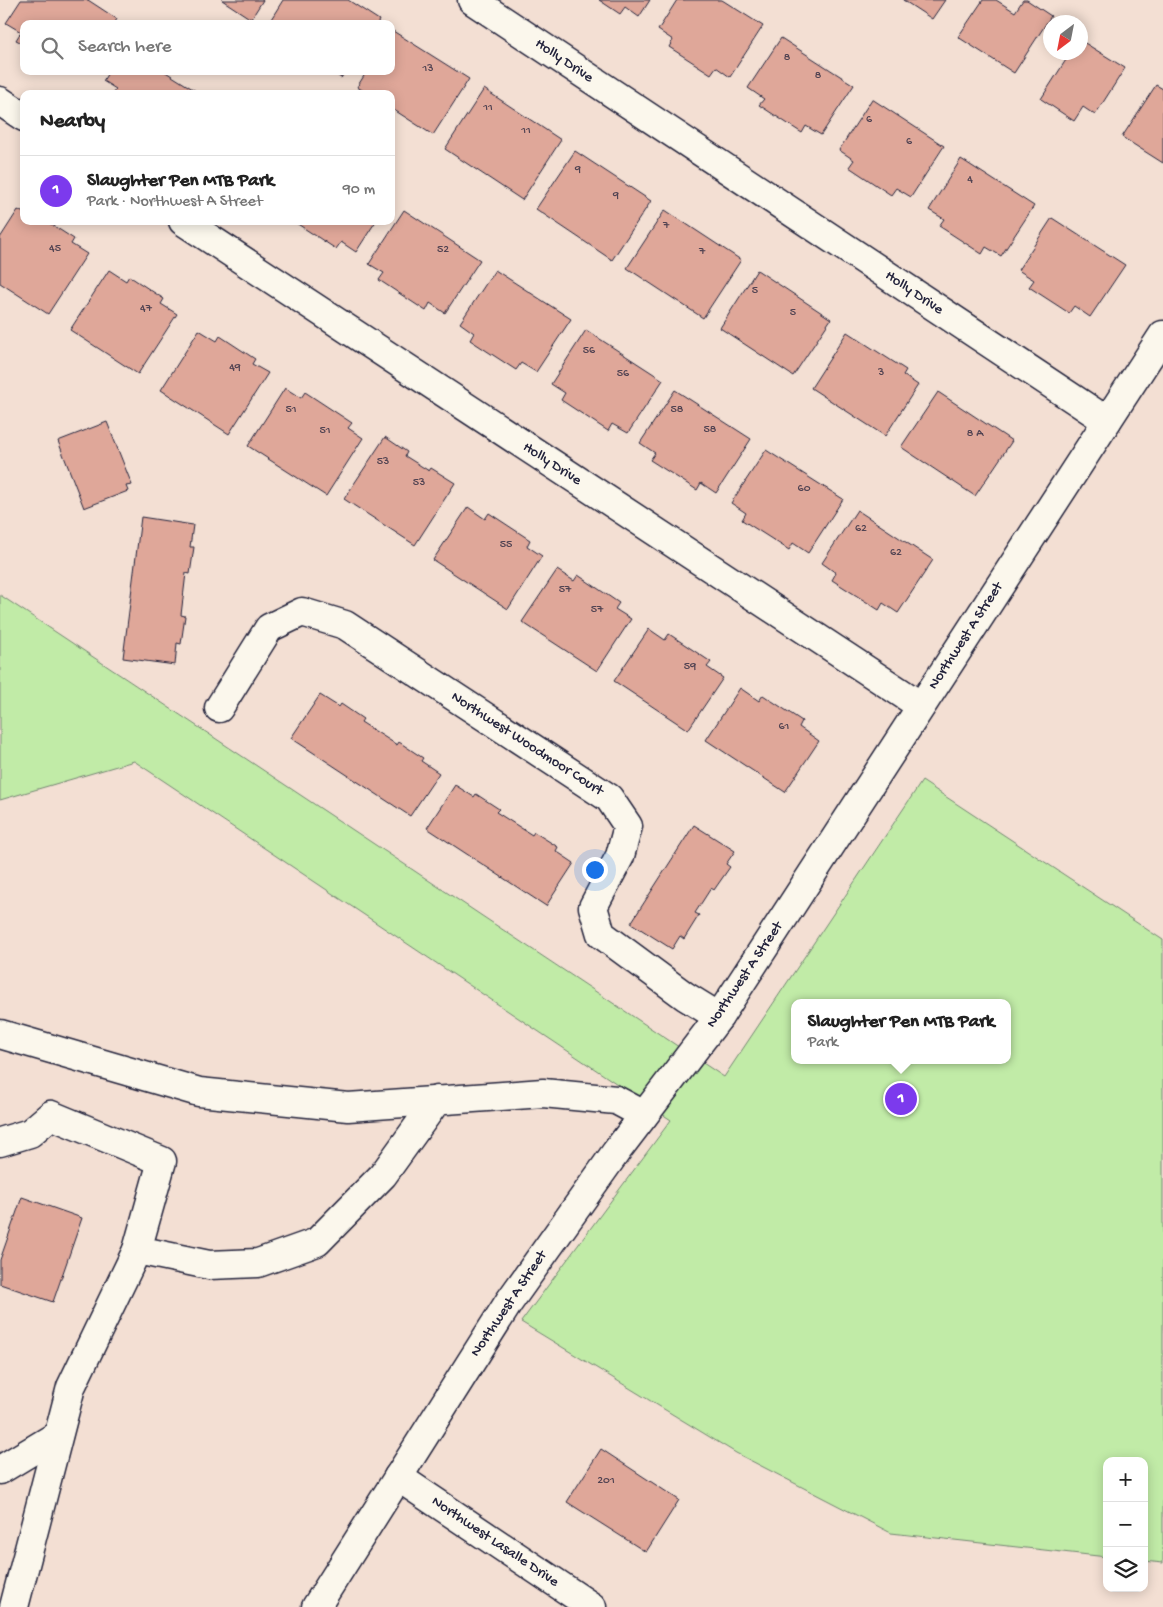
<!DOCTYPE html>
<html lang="en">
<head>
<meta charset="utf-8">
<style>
  :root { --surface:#fff; --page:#f6f6f6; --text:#222; --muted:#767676; --line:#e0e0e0; --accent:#7c3aed }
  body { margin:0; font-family:"Gochi Hand",sans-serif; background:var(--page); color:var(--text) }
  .controls { position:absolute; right:15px; bottom:15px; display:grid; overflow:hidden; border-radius:10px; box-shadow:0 2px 12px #0003 }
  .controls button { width:45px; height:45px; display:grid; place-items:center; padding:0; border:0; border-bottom:1px solid var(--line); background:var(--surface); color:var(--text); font:25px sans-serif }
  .compass { position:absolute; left:1043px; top:15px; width:45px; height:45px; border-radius:50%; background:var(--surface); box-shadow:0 2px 12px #0003; rotate:212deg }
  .you { position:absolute; left:594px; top:869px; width:18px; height:18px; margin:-12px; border:4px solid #fff; border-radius:50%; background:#1a73e8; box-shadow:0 0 0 8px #1a73e833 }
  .badge { display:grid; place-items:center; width:32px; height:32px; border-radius:50%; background:var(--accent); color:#fff; font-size:16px; font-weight:700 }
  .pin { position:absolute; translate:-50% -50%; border:2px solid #fff; box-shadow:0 1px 5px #0006 }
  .popup { position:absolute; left:791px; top:999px; width:220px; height:65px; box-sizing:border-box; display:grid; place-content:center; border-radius:10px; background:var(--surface); filter:drop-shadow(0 1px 4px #0005); font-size:16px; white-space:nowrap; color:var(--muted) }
  .popup b { font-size:19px; color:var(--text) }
  .popup::after { content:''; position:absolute; left:50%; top:100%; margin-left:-10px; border:10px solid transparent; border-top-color:var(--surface) }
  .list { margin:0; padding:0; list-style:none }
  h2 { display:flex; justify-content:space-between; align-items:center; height:65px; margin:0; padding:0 20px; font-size:21px }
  h2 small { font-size:16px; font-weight:400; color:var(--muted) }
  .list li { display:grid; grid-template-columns:32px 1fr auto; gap:15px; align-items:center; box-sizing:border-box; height:70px; padding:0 20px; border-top:1px solid var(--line) }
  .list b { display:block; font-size:19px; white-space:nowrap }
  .list p { margin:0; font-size:16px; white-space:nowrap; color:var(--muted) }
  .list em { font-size:16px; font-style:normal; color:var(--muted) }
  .icon { flex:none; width:28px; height:28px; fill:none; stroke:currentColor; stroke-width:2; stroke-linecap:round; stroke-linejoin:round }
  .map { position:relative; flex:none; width:1163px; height:1607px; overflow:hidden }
  .search { position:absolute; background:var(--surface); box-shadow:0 2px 12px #0003; left:20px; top:20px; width:375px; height:55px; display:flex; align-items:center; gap:12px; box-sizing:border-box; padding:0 18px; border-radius:10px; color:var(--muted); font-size:19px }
  .panel { position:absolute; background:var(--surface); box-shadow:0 2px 12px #0003; left:20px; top:90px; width:375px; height:135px; border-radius:10px }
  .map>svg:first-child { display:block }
  .green { fill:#c1eba7; stroke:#728671; fill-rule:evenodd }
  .building { fill:#dfa799; stroke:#22223b }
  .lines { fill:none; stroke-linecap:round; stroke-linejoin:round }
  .minor-casing { stroke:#22223b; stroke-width:31 }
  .minor { stroke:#fbf7ec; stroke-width:28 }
  .labels { text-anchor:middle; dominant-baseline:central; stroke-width:4; stroke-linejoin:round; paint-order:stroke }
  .number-label { font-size:12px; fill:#514352 }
  .street-label { font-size:15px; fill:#22223b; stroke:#fbf7ec }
</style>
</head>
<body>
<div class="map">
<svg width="1163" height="1607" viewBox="0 0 1163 1607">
  <rect width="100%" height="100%" fill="#f3dfd3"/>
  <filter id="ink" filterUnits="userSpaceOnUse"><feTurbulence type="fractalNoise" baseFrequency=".02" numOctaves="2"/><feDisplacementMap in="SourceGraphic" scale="10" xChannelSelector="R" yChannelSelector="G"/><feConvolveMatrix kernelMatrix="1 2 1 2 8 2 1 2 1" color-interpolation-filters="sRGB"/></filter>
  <g filter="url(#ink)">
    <!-- green -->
    <path class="green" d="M 0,595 L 724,1077 L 922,781 L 1163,940 L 1163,1563 L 1144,1561 L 1144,1461 L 1107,1461 L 1107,1557 L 891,1533 L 736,1453 L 521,1322 L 671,1120 L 134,761 L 0,800 ZM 795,1003 L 1007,1003 L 1007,1060 L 795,1060 Z"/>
    <!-- building -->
    <g class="building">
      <polygon points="21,0 88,0 117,19 114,24 24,24 24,44 16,40 21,32 6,23"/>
      <polygon points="222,0 263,0 251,19"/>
      <polygon points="283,0 348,0 379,20 377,24 268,24"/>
      <polygon points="599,0 650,0 639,17 625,7 620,14"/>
      <polygon points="677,0 722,0 763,26 730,77 716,67 711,74 669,47 673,40 658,30"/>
      <polygon points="903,0 945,0 932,19"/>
      <polygon points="983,0 996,0 1015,12 1023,0 1027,0 1051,16 1014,73 958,37"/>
      <polygon points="393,31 469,79 433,135 391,108 391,94 369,94 357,87 367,71 391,71 391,34"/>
      <polygon points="781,38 854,85 821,135 806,126 802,133 759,105 764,99 748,88"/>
      <polygon points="1080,40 1125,68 1095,115 1083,107 1074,121 1041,99 1071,52 1080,52"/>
      <polygon points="109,71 164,71 196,91 195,94 112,94 116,89 103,81"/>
      <polygon points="331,71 346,71 341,78"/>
      <polygon points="1156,85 1163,89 1163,163 1122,137"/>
      <polygon points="484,89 561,140 522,200 445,149"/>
      <polygon points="872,99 944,146 911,197 896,188 891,195 849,167 854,160 839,150"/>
      <polygon points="575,151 651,201 612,260 536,209"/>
      <polygon points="961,159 1034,206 1001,256 986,247 982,254 939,226 944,219 929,210"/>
      <polygon points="18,210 24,213 24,221 46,221 74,239 71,244 87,254 48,314 0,283 0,238"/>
      <polygon points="404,210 480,260 445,313 430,303 426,311 379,280 384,273 369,264"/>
      <polygon points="665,210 741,260 703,318 627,268"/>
      <polygon points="1052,218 1125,265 1090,317 1074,306 1069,313 1029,287 1034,280 1018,270"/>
      <polygon points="293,221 376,221 356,252 341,242 336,249"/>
      <polygon points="109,270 126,281 129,276 164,299 161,304 177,314 138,374 70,330"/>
      <polygon points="495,270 571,319 536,372 521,363 516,370 470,340 474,333 460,323"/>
      <polygon points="757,270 831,319 793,376 720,328"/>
      <polygon points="199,330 217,341 220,336 255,359 252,364 268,373 229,434 161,390"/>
      <polygon points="586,330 663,380 628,433 612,424 608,431 561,400 565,393 551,384"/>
      <polygon points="847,332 906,370 903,375 918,385 885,436 811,388"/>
      <polygon points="285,388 301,398 305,392 352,423 348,428 363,438 326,496 248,446"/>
      <polygon points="675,390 751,439 716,493 701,483 697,490 650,460 655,453 640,443"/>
      <polygon points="938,392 1012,441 975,496 901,447"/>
      <polygon points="107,422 132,485 126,486 128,491 84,508 58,441"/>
      <polygon points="385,437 407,452 405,456 429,471 431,468 455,483 415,545 344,499"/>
      <polygon points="766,450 843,499 808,553 793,543 789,550 742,520 746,513 731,503"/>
      <polygon points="468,507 485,519 489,513 530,540 527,546 542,556 508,609 433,560"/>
      <polygon points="857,510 933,560 898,613 883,603 879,610 832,580 836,573 822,563"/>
      <polygon points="141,517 193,525 190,547 194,547 190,574 186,573 181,615 185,616 181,644 177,643 175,665 123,658"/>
      <polygon points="557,570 574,581 578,575 619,603 615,609 631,619 597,671 522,622"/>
      <polygon points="649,629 665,640 669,634 711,662 707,667 723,678 688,730 614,681"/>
      <polygon points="740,688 759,701 763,695 802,721 799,727 819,741 785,792 706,740"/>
      <polygon points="320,695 339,707 341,704 363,719 361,722 397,745 399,742 423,758 421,761 439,773 410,816 291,738"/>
      <polygon points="455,785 474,797 476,794 499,809 496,812 532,835 534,832 558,847 556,851 574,863 546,906 427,828"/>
      <polygon points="694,825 735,851 726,864 730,867 714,890 711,888 695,913 699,915 684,939 680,936 672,949 631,923"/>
      <polygon points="22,1197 82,1218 53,1302 0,1284 0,1260"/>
      <polygon points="601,1449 679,1500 646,1552 567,1502"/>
    </g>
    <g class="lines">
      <!-- minor casing -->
      <g class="minor-casing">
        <g id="minor">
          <polyline points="472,0 1107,421"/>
          <polyline points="0,101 24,117"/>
          <polyline points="183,221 921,706"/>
          <polyline points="219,708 269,628 302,612 345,625 609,798 628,826 620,856 593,907 601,934 685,996 719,1017"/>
          <polyline points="0,1034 199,1092 348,1107 543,1093 616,1100 644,1115"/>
          <polyline points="0,1142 30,1133 51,1115 162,1161 137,1250 209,1265 258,1263 317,1242 383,1175 437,1100"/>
          <polyline points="0,1470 58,1435"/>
          <polyline points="398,1477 592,1607"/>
          <polyline points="14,1607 71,1387 137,1250"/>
          <polyline points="316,1607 509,1302 616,1152 719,1017 1163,335"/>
        </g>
      </g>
      <!-- minor -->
      <use href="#minor" class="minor"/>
    </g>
  </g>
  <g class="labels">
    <!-- number labels -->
    <g class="number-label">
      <text x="787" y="58">8</text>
      <text x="428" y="69">13</text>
      <text x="818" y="76">8</text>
      <text x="488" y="108">11</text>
      <text x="869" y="120">6</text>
      <text x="526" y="131">11</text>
      <text x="909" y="142">6</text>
      <text x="578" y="170">9</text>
      <text x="970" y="180">4</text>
      <text x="616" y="196">9</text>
      <text x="666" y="226">7</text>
      <text x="55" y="249">45</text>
      <text x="443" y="250">52</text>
      <text x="702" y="252">7</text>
      <text x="755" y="291">5</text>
      <text x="146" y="309">47</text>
      <text x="793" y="313">5</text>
      <text x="589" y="351">56</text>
      <text x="235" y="368">49</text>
      <text x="881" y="373">3</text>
      <text x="623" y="374">56</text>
      <text x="291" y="410">51</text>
      <text x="677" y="410">58</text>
      <text x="710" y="430">58</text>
      <text x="325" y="431">51</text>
      <text x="975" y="434">8 A</text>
      <text x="383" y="462">53</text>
      <text x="419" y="483">53</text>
      <text x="804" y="489">60</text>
      <text x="861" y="529">62</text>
      <text x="506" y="545">55</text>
      <text x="896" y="553">62</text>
      <text x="565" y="590">57</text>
      <text x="597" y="610">57</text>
      <text x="690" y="667">59</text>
      <text x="784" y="727">61</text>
      <text x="606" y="1481">201</text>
    </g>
    <!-- street labels -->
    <g class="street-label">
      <text transform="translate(564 61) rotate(34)">Holly Drive</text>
      <text transform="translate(914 293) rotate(34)">Holly Drive</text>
      <text transform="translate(552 464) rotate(33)">Holly Drive</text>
      <text transform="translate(966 636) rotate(-57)">Northwest A Street</text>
      <text transform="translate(527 744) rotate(33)">Northwest Woodmoor Court</text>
      <text transform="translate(745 975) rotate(-56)">Northwest A Street</text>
      <text transform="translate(509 1304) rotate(-56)">Northwest A Street</text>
      <text transform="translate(495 1542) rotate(34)">Northwest Lasalle Drive</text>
    </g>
  </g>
</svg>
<div class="controls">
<button>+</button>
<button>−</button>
<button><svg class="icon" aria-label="layers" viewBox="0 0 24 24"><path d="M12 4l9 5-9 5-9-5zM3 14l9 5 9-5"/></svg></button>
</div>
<svg class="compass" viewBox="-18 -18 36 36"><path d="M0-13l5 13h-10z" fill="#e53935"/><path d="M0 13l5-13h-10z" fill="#767676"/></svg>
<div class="you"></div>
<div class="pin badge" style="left:901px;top:1099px">1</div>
<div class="popup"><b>Slaughter Pen MTB Park</b>Park</div>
<div class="search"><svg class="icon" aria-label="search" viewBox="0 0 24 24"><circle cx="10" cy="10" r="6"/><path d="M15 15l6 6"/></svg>Search here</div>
<section class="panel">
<h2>Nearby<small></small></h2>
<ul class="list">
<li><span class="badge">1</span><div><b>Slaughter Pen MTB Park</b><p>Park · Northwest A Street</p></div><em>90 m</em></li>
</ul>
</section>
</div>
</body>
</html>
